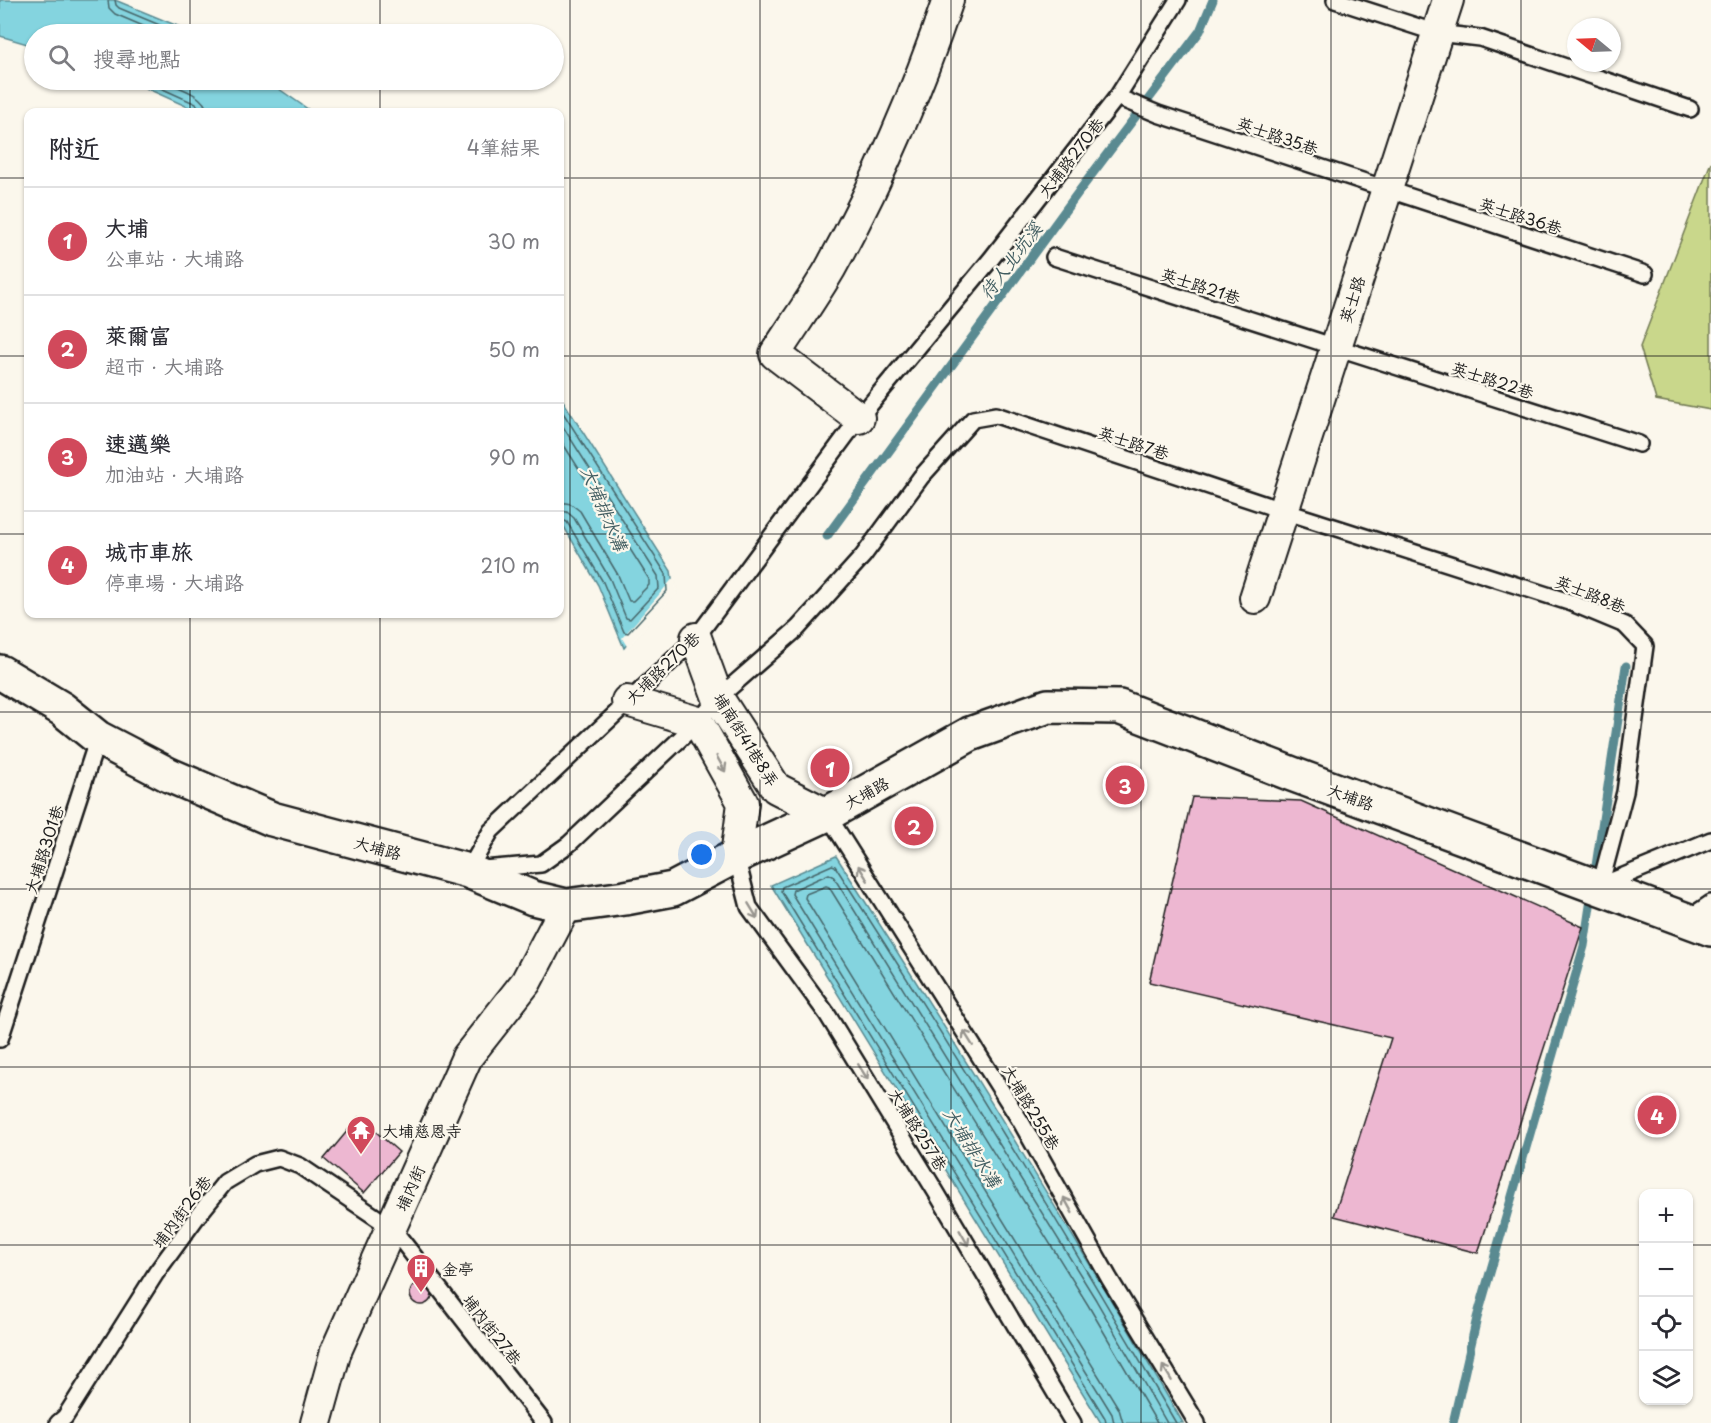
<!DOCTYPE html>
<html lang="zh-TW">
<head>
<meta charset="utf-8">
<style>
  :root { --surface:#fff; --page:#f7f7f7; --text:#2b2b33; --muted:#7c7c81; --line:#e1e1e2; --accent:#d1495b }
  body { margin:0; font-family:"Playpen Sans","LXGW WenKai TC",sans-serif; background:var(--page); color:var(--text) }
  .controls { position:absolute; right:18px; bottom:18px; display:grid; overflow:hidden; border-radius:12px; box-shadow:0 2px 4px #0004 }
  .controls button { width:54px; height:54px; display:grid; place-items:center; padding:0; border:0; border-bottom:2px solid var(--line); background:var(--surface); color:var(--text); font:30px sans-serif }
  .compass { position:absolute; left:1567px; top:18px; width:54px; height:54px; border-radius:50%; background:var(--surface); box-shadow:0 2px 4px #0004; rotate:289deg }
  .you { position:absolute; left:702px; top:855px; width:21px; height:21px; margin:-15px; border:4px solid #fff; border-radius:50%; background:#1a73e8; box-shadow:0 0 0 9px #1a73e833 }
  .badge { display:grid; place-items:center; width:39px; height:39px; border-radius:50%; background:var(--accent); color:#fff; font-size:20px; font-weight:700 }
  .pin { position:absolute; translate:-50% -50%; border:3px solid #fff; box-shadow:0 2px 6px #0006 }
  .list { margin:0; padding:0; list-style:none }
  h2 { display:flex; justify-content:space-between; align-items:center; height:78px; margin:0; padding:0 24px; font-size:26px }
  h2 small { font-size:20px; font-weight:400; color:var(--muted) }
  .list li { display:grid; grid-template-columns:39px 1fr auto; gap:18px; align-items:center; box-sizing:border-box; height:108px; padding:0 24px; border-top:2px solid var(--line) }
  .list b { display:block; font-size:22px; white-space:nowrap }
  .list p { margin:0; font-size:20px; white-space:nowrap; color:var(--muted) }
  .list em { font-size:20px; font-style:normal; color:var(--muted) }
  .icon { flex:none; width:33px; height:33px; fill:none; stroke:currentColor; stroke-width:2; stroke-linecap:round; stroke-linejoin:round }
  .map { position:relative; flex:none; width:1711px; height:1423px; overflow:hidden }
  .search { position:absolute; background:var(--surface); box-shadow:0 2px 4px #0004; left:24px; top:24px; width:540px; height:66px; display:flex; align-items:center; gap:15px; box-sizing:border-box; padding:0 21px; border-radius:33px; color:var(--muted); font-size:22px }
  .panel { position:absolute; background:var(--surface); box-shadow:0 2px 4px #0004; left:24px; top:108px; width:540px; height:510px; border-radius:12px }
  .map>svg:first-child { display:block }
  .green { fill:#c9d78b; stroke:#727a54; stroke-width:1.5 }
  .water { fill:#84d4df; stroke:#5a8a91; stroke-width:1.5 }
  .pier { fill:#fbf7ec }
  .lines { fill:none; stroke-linecap:round; stroke-linejoin:round }
  .shore { stroke:#46666a; stroke-width:1.5 }
  .stream { stroke:#5a8a91; stroke-width:9 }
  .building { fill:#edb7d1; stroke:#1c1c1c; stroke-width:1.5 }
  .lane-casing { stroke:#1c1c1c; stroke-width:20 }
  .street-casing { stroke:#1c1c1c; stroke-width:34 }
  .secondary-casing { stroke:#1c1c1c; stroke-width:38 }
  .lane { stroke:#fbf7ec; stroke-width:15 }
  .street { stroke:#fbf7ec; stroke-width:30 }
  .secondary { stroke:#fbf7ec; stroke-width:33 }
  .oneway { stroke:#97948e }
  .grid { fill:none; stroke:#1c1c1c; stroke-width:1.5; stroke-opacity:0.55 }
  .labels { text-anchor:middle; dominant-baseline:central; stroke-width:4.5; stroke-linejoin:round; paint-order:stroke }
  .street-label { font-size:16px; fill:#1c1c1c; stroke:#fbf7ec }
  .poi-label { font-size:16px; fill:#1c1c1c; stroke:#fbf7ec; text-anchor:start }
  .water-label { font-size:18px; font-style:italic; fill:#405c60; stroke:#fbf7ec }
</style>
</head>
<body>
<div class="map">
<svg width="1711" height="1423" viewBox="0 0 1711 1423">
  <rect width="100%" height="100%" fill="#fbf7ec"/>
  <filter id="ink" filterUnits="userSpaceOnUse"><feTurbulence type="fractalNoise" baseFrequency=".0167" numOctaves="2"/><feDisplacementMap in="SourceGraphic" scale="12" xChannelSelector="R" yChannelSelector="G"/><feConvolveMatrix kernelMatrix="1 2 1 2 8 2 1 2 1" color-interpolation-filters="sRGB"/></filter>
  <g filter="url(#ink)">
    <!-- green -->
    <polygon class="green" points="1711,162 1711,410 1656,400 1640,347"/>
    <!-- water -->
    <g class="water">
      <polygon points="0,0 115,0 197,34 34,34 34,46 0,36"/>
      <polygon points="128,80 266,80 312,112 199,112"/>
      <polygon points="560,396 671,571 674,592 650,616 624,648 598,585 560,520"/>
      <path d="M 836,856 C 956,1043 1072,1231 1183,1423 L 1101,1423 L 771,885 Z"/>
    </g>
    <!-- pier -->
    <polygon class="pier" points="675,576 677,594 653,618 628,648 622,638"/>
    <g class="lines">
      <!-- shore -->
      <g class="shore">
        <polyline points="108,0 109,8 115,14 162,34"/>
        <polyline points="115,0 116,5 119,8 181,34"/>
        <polyline points="143,80 196,104 200,112"/>
        <path d="M 161,80 C 176,87 206,94 207,112"/>
        <polyline points="560,408 666,574 667,591 628,633 624,632 603,582 567,522 560,519"/>
        <polyline points="560,422 658,576 659,588 630,619 626,618 610,579 574,518 567,512 560,511"/>
        <polyline points="560,439 649,579 649,585 633,601 629,601 618,575 580,511 571,504 560,502"/>
        <path d="M 1106,1423 L 1105,1418 L 781,891 L 782,887 L 832,865 L 835,866 C 953,1049 1067,1235 1176,1423"/>
        <polyline points="1114,1423 1112,1414 792,894 793,890 829,874 833,876 1096,1300 1167,1423"/>
        <polyline points="1123,1423 1119,1409 805,898 806,894 826,886 829,887 1088,1305 1157,1423"/>
      </g>
      <!-- stream -->
      <g class="stream">
        <polyline points="827,536 1080,190 1200,31 1213,0"/>
        <polyline points="1453,1423 1477,1318 1584,946 1626,666"/>
      </g>
    </g>
    <!-- building -->
    <g class="building">
      <polygon points="1192,797 1301,801 1583,927 1478,1253 1334,1216 1391,1038 1149,982"/>
      <polygon points="359,1117 399,1152 364,1193 324,1159"/>
      <circle cx="421" cy="1294" r="11"/>
    </g>
    <g class="lines">
      <!-- lane casing -->
      <g class="lane-casing">
        <g id="lane">
          <polyline points="1335,0 1437,33 1480,38 1690,109"/>
          <polyline points="1117,97 1158,114 1645,274"/>
          <polyline points="1054,257 1639,444"/>
          <polyline points="827,814 1021,1122 1109,1278 1197,1423"/>
          <polyline points="736,856 749,907 827,1014 936,1192 1073,1423"/>
          <polyline points="483,869 541,864 569,844 698,722 718,698 798,628 863,556 921,477 973,419 996,415 1284,511 1572,603 1625,625 1645,646 1625,792 1600,886"/>
          <polyline points="468,871 491,831 696,638 859,418 991,259 1117,97 1178,0"/>
          <polyline points="1602,885 1711,840"/>
          <polyline points="1686,920 1711,903"/>
          <polyline points="0,1039 98,738"/>
          <polyline points="58,1423 65,1417 156,1273 196,1218 225,1182 255,1164 279,1158 300,1166 392,1228 544,1423"/>
        </g>
      </g>
      <!-- street casing -->
      <g class="street-casing">
        <g id="street">
          <path d="M 859,418 L 775,354 C 793,326 813,298 830,269 C 877,184 917,92 948,0"/>
          <polyline points="1255,598 1448,0"/>
          <polyline points="696,638 718,698 776,788 827,814"/>
          <polyline points="627,701 698,722 743,803 736,856"/>
          <polyline points="316,1423 336,1351 467,1057 526,982 566,906"/>
        </g>
      </g>
      <!-- secondary casing -->
      <g class="secondary-casing">
        <polyline id="secondary" points="0,672 62,709 98,738 169,775 272,819 468,871 533,898 566,906 625,898 673,889 736,856 827,814 970,734 1048,706 1119,707 1292,774 1711,929"/>
      </g>
      <!-- lane -->
      <use href="#lane" class="lane"/>
      <!-- street -->
      <use href="#street" class="street"/>
      <!-- secondary -->
      <use href="#secondary" class="secondary"/>
    </g>
    <!-- one-way arrows -->
    <defs><path id="oneway-shaft" d="M-6 0H5M1.5-3L5.5 0L1.5 3" fill="none" stroke-width="1.6" stroke-linecap="round" stroke-linejoin="round" transform="scale(1.5)"/></defs>
    <g class="oneway">
      <use href="#oneway-shaft" transform="translate(721 764) rotate(61)"/>
      <use href="#oneway-shaft" transform="translate(863 873) rotate(-122)"/>
      <use href="#oneway-shaft" transform="translate(753 911) rotate(59)"/>
      <use href="#oneway-shaft" transform="translate(968 1038) rotate(-122)"/>
      <use href="#oneway-shaft" transform="translate(863 1072) rotate(58)"/>
      <use href="#oneway-shaft" transform="translate(1068 1205) rotate(-119)"/>
      <use href="#oneway-shaft" transform="translate(964 1238) rotate(60)"/>
      <use href="#oneway-shaft" transform="translate(1167 1373) rotate(-121)"/>
    </g>
  </g>
  <!-- grid -->
  <path class="grid" d="M 190,0 L 190,34M 380,0 L 380,34M 570,0 L 570,1423M 760,0 L 760,1423M 951,0 L 951,1423M 1141,0 L 1141,1423M 1331,0 L 1331,1423M 1521,0 L 1521,1423M 190,80 L 190,112M 380,80 L 380,112M 0,178 L 28,178M 560,178 L 1711,178M 0,356 L 28,356M 560,356 L 1711,356M 0,534 L 28,534M 560,534 L 1711,534M 190,614 L 190,1423M 380,614 L 380,1423M 0,712 L 1711,712M 0,889 L 1711,889M 0,1067 L 1711,1067M 0,1245 L 1644,1245M 1688,1245 L 1711,1245"/>
  <!-- icons -->
  <defs>
    <g id="temple-pin" transform="scale(1.5)"><path d="M0 17L-7.5 6A9.5 9.5 0 1 1 7.5 6Z" fill="#d1495b" stroke="#fbf7ec"/><path d="M0-6L5-2H3V0L6.5 2.5H4V6H1.5V3h-3V6H-4V2.5H-6.5L-3 0V-2H-5Z" fill="#fff"/></g>
    <g id="building-pin" transform="scale(1.5)"><path d="M0 17L-7.5 6A9.5 9.5 0 1 1 7.5 6Z" fill="#d1495b" stroke="#fbf7ec"/><path d="M-4-6H4V6H1V3H-1V6H-4ZM-2.5-4.3h1.7v1.8h-1.7ZM.8-4.3h1.7v1.8H.8ZM-2.5-1h1.7V.8h-1.7ZM.8-1h1.7V.8H.8Z" fill="#fff"/></g>
  </defs>
  <g fill-rule="evenodd">
    <use href="#temple-pin" x="361" y="1130"/>
    <use href="#building-pin" x="421" y="1268"/>
  </g>
  <g class="labels">
    <!-- street labels -->
    <g class="street-label">
      <text transform="translate(1278 135) rotate(19)">英士路35巷</text>
      <text transform="translate(1070 157) rotate(-52)">大埔路270巷</text>
      <text transform="translate(1521 215) rotate(18)">英士路36巷</text>
      <text transform="translate(1201 285) rotate(18)">英士路21巷</text>
      <text transform="translate(1351 299) rotate(-72)">英士路</text>
      <text transform="translate(1493 379) rotate(18)">英士路22巷</text>
      <text transform="translate(1134 442) rotate(18)">英士路7巷</text>
      <text transform="translate(1591 593) rotate(22)">英士路8巷</text>
      <text transform="translate(662 667) rotate(-44)">大埔路270巷</text>
      <text transform="translate(747 739) rotate(58)">埔南街41巷8弄</text>
      <text transform="translate(866 792) rotate(-29)">大埔路</text>
      <text transform="translate(1351 796) rotate(20)">大埔路</text>
      <text transform="translate(378 847) rotate(15)">大埔路</text>
      <text transform="translate(43 849) rotate(-72)">大埔路301巷</text>
      <text transform="translate(1032 1107) rotate(59)">大埔路255巷</text>
      <text transform="translate(919 1129) rotate(58)">大埔路257巷</text>
      <text transform="translate(409 1188) rotate(-66)">埔內街</text>
      <text transform="translate(181 1211) rotate(-53)">埔內街26巷</text>
      <text transform="translate(493 1329) rotate(52)">埔內街27巷</text>
    </g>
    <!-- poi labels -->
    <g class="poi-label">
      <text x="382" y="1130">大埔慈恩寺</text>
      <text x="442" y="1268">金亭</text>
    </g>
    <!-- water labels -->
    <g class="water-label">
      <text transform="translate(1010 260) rotate(-53)">待人北坑溪</text>
      <text transform="translate(605 508) rotate(67)">大埔排水溝</text>
      <text transform="translate(973 1147) rotate(58)">大埔排水溝</text>
    </g>
  </g>
</svg>
<div class="controls">
<button>+</button>
<button>−</button>
<button><svg class="icon" aria-label="locate" viewBox="0 0 24 24"><circle cx="12" cy="12" r="6"/><path d="M12 2v4M12 18v4M2 12h4M18 12h4"/></svg></button>
<button><svg class="icon" aria-label="layers" viewBox="0 0 24 24"><path d="M12 4l9 5-9 5-9-5zM3 14l9 5 9-5"/></svg></button>
</div>
<svg class="compass" viewBox="-18 -18 36 36"><path d="M0-13l5 13h-10z" fill="#e53935"/><path d="M0 13l5-13h-10z" fill="#7c7c81"/></svg>
<div class="you"></div>
<div class="pin badge" style="left:830px;top:768px">1</div>
<div class="pin badge" style="left:914px;top:826px">2</div>
<div class="pin badge" style="left:1125px;top:785px">3</div>
<div class="pin badge" style="left:1657px;top:1115px">4</div>
<div class="search"><svg class="icon" aria-label="search" viewBox="0 0 24 24"><circle cx="10" cy="10" r="6"/><path d="M15 15l6 6"/></svg>搜尋地點</div>
<section class="panel">
<h2>附近<small>4筆結果</small></h2>
<ul class="list">
<li><span class="badge">1</span><div><b>大埔</b><p>公車站 · 大埔路</p></div><em>30 m</em></li>
<li><span class="badge">2</span><div><b>萊爾富</b><p>超市 · 大埔路</p></div><em>50 m</em></li>
<li><span class="badge">3</span><div><b>速邁樂</b><p>加油站 · 大埔路</p></div><em>90 m</em></li>
<li><span class="badge">4</span><div><b>城市車旅</b><p>停車場 · 大埔路</p></div><em>210 m</em></li>
</ul>
</section>
</div>
</body>
</html>
